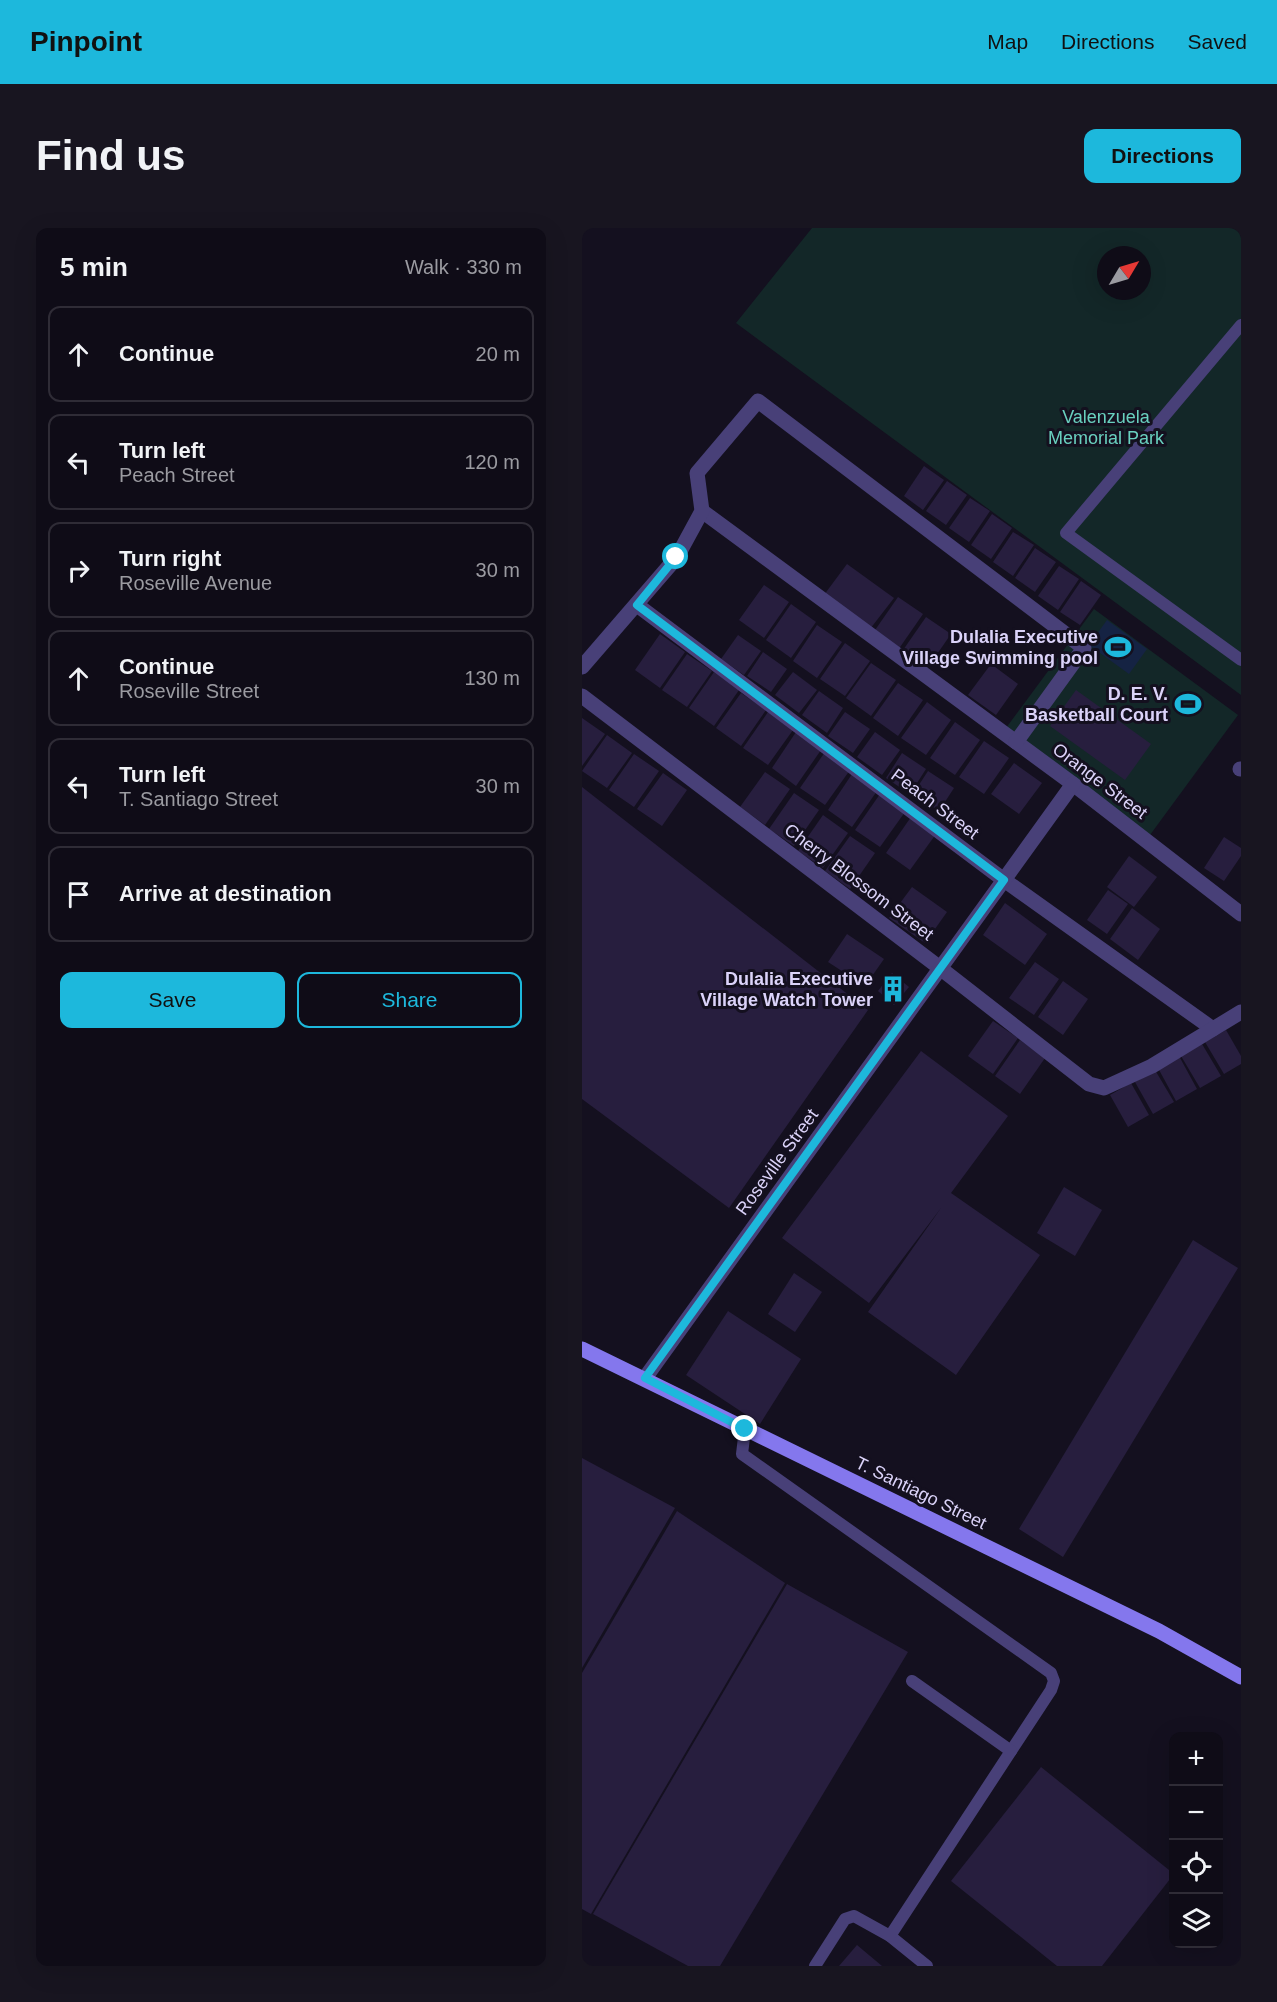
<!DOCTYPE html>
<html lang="en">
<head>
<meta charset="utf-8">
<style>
  :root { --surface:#0f0c17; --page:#181520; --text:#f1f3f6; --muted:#9b9ba1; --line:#2f2c36; --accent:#1db8dc }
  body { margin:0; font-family:Arial,sans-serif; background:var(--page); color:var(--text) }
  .controls { position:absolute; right:18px; bottom:18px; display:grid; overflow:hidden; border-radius:12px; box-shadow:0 6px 24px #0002 }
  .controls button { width:54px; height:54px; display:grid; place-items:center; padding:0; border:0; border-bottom:2px solid var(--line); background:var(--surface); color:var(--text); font:30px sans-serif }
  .compass { position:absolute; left:515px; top:18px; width:54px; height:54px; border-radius:50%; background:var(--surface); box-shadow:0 6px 24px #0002; rotate:52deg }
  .stop { position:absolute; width:18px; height:18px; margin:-14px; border:4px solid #1db8dc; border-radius:50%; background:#fff }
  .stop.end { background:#1db8dc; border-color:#fff; box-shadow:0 2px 6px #0008 }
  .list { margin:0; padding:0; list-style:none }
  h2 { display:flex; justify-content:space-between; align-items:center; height:78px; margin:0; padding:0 24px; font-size:26px }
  h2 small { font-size:20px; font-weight:400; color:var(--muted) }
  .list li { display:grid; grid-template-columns:39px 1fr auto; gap:18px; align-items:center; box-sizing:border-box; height:96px; margin:0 12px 12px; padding:0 12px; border:2px solid var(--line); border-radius:12px }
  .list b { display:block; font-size:22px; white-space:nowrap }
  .list p { margin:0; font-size:20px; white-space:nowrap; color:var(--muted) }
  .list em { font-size:20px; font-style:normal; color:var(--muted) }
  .actions { display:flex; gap:12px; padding:18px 24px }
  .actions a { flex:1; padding:14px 0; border:2px solid var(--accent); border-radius:12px; text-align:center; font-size:21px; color:var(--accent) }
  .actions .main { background:var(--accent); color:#111 }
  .icon { flex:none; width:33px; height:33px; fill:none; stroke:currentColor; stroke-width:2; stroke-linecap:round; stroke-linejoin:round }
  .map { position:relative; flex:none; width:659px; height:1738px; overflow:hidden; border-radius:12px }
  header { display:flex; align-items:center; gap:36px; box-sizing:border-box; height:84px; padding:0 30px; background:var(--accent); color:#111 }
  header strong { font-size:28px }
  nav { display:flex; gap:33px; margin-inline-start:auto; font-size:21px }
  .intro { display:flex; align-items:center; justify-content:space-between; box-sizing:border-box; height:144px; padding:0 36px }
  h1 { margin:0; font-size:42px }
  .button { padding:15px 27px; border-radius:12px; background:var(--accent); color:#111; font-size:21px; font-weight:700 }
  main { display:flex; gap:36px; padding:0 36px }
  aside { flex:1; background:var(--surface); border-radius:12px; box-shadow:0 6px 24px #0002 }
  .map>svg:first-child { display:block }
  .green { fill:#132728; fill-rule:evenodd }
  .water { fill:#152343 }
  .building { fill:#271e3e }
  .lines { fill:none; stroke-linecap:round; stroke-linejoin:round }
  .service { stroke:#484078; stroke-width:12 }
  .minor { stroke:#484078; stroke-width:15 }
  .secondary { stroke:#8477ed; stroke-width:15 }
  .route { stroke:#1db8dc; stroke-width:8 }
  .labels { text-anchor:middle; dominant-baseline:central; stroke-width:6; stroke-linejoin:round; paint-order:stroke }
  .park-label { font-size:18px; fill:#69d0bf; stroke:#14101f }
  .poi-label { font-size:18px; font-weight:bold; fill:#dbd3f9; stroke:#14101f; text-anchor:end }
  .street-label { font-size:18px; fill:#dbd3f9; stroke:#14101f }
</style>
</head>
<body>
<header>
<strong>Pinpoint</strong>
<nav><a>Map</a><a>Directions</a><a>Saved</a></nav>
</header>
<div class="intro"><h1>Find us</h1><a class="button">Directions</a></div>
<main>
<aside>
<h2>5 min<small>Walk · 330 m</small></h2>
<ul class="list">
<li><svg class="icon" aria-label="ahead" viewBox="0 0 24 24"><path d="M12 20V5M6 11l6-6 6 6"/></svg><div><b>Continue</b></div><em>20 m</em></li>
<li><svg class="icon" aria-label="left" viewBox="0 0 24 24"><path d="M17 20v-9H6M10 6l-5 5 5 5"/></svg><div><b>Turn left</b><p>Peach Street</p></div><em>120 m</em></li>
<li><svg class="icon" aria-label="right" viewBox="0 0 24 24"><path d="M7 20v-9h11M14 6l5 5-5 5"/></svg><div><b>Turn right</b><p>Roseville Avenue</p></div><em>30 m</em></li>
<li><svg class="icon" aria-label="ahead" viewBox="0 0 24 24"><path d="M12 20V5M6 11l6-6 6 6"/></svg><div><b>Continue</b><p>Roseville Street</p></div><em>130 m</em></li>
<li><svg class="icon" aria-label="left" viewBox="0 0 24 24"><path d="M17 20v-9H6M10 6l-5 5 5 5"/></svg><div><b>Turn left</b><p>T. Santiago Street</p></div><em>30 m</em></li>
<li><svg class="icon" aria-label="arrive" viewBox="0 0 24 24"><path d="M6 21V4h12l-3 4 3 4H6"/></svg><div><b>Arrive at destination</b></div></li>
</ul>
<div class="actions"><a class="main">Save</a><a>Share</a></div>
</aside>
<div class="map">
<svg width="659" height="1738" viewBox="0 0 659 1738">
  <rect width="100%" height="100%" fill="#14101f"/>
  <!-- green -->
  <g class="green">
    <path d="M 230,0 L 659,0 L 659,467 L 154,95 ZM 524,27 L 560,27 L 560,63 L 524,63 Z"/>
    <polygon points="512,381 656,487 568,607 424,500"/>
  </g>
  <!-- water -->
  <polygon class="water" points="525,392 565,421 547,446 507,417"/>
  <!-- building -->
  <g class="building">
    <polygon points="342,238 362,252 341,282 322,268"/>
    <polygon points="365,253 385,267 364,297 344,283"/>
    <polygon points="388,270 408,283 387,314 367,300"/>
    <polygon points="410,286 430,300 409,331 389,317"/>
    <polygon points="431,304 452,317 431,348 411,334"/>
    <polygon points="453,320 474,334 453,364 433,350"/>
    <polygon points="265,336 312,370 288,401 242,367"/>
    <polygon points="477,338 497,351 476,382 456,368"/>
    <polygon points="499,353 519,367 498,397 478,384"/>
    <polygon points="182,357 207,374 182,410 157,392"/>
    <polygon points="316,369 341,386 316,422 291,405"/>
    <polygon points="209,376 234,394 209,430 184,412"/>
    <polygon points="344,389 369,406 344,442 319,425"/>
    <polygon points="235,397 260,414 235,450 211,433"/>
    <polygon points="78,406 103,424 78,460 53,442"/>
    <polygon points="156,407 179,423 162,447 139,431"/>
    <polygon points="263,415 288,433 263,468 238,451"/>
    <polygon points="181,424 205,441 189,464 165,448"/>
    <polygon points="105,426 130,443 105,479 80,462"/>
    <polygon points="289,435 314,452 289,488 264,470"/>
    <polygon points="409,436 436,456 414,487 386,467"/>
    <polygon points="132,444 157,462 132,498 107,480"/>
    <polygon points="211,444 235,462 217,485 193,467"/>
    <polygon points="316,455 341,472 316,508 291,490"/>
    <polygon points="494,462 569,516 543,552 468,498"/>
    <polygon points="237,463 261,480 245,505 220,487"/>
    <polygon points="159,465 184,482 159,518 134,500"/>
    <polygon points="345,474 369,492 344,527 319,510"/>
    <polygon points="186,484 211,502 186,537 161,520"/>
    <polygon points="263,484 288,501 271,525 246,508"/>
    <polygon points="0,490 23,506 0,538"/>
    <polygon points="373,494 398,512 373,547 348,530"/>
    <polygon points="214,504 239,522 214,558 190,540"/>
    <polygon points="293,504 318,522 300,547 275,529"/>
    <polygon points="25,507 50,525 25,560 0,543"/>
    <polygon points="402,513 427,530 402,566 377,549"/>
    <polygon points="243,524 268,542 243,577 218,560"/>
    <polygon points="320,525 344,541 328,566 304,550"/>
    <polygon points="52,526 77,543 52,579 27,562"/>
    <polygon points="432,535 460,555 437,586 409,566"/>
    <polygon points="346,543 372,560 357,583 331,566"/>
    <polygon points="183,544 208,561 183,597 158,579"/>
    <polygon points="81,545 105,562 80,598 55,581"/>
    <polygon points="270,546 295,563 270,599 246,582"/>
    <polygon points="0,559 286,782 147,980 0,871"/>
    <polygon points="212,565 237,582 212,618 187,601"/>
    <polygon points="298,566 323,584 298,619 273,602"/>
    <polygon points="241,587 266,605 241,640 216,623"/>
    <polygon points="329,589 354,606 328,642 304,625"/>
    <polygon points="268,608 293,625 268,661 243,643"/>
    <polygon points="642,609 659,620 659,628 642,653 622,640"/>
    <polygon points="547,628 575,649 552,679 525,659"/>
    <polygon points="330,659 365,684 343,715 307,690"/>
    <polygon points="526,662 546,676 525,706 505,692"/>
    <polygon points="423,675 465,706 443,737 401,707"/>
    <polygon points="550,680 578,701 556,732 528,711"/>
    <polygon points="265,706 302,731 283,758 246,734"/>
    <polygon points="453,734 477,751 452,787 427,770"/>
    <polygon points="310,745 327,759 312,777 296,763"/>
    <polygon points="481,753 506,771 481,807 456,789"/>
    <polygon points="411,793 436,810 411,846 386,828"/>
    <polygon points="644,802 659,828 659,836 642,846 623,814"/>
    <polygon points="438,812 463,830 438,866 413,848"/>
    <polygon points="620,816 639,848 618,860 599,828"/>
    <polygon points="339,823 426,888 369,965 458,1027 374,1147 286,1084 359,980 287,1075 200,1010"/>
    <polygon points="597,828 615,861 594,873 576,840"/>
    <polygon points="573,842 592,874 571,886 553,854"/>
    <polygon points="549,855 567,887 546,899 528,867"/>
    <polygon points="482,959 520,982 493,1028 455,1005"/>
    <polygon points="611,1012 656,1040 481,1329 437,1301"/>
    <polygon points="212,1045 240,1064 213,1104 186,1086"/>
    <polygon points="146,1083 219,1131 178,1196 104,1147"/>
    <polygon points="0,1230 93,1280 0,1440"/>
    <polygon points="95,1283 203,1355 9,1686 0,1681 0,1445"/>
    <polygon points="205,1356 326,1424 138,1738 106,1738 11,1686"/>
    <polygon points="459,1539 592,1646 520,1738 475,1738 369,1653"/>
    <polygon points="275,1717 300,1738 257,1738"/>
  </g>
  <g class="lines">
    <!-- service -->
    <g class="service">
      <polyline points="659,97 484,305 659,432"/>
      <polyline points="163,1201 160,1226 469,1445 472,1453 469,1462 429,1523"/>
      <polyline points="308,1708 345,1738"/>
      <polyline points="233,1738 263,1691 272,1688 308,1708 429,1523 330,1453"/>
    </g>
    <!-- minor -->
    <g class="minor">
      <polyline points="120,283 491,556 659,686"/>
      <polyline points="55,377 422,652 631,801"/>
      <polyline points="0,439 95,329 120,283 115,245 176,173 502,420 434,514"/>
      <polyline points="0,468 358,740 507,856 522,860 570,838 659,784"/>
      <polyline points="658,541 659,541"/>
      <polyline points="63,1150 491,556"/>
    </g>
    <!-- secondary -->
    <polyline class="secondary" points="0,1121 577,1403 659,1449"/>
  </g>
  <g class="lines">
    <!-- route -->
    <polyline class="route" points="94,329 55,377 422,652 63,1150 163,1201"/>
  </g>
  <!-- icons -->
  <defs>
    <g id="stadium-bare" transform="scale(2.07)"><path d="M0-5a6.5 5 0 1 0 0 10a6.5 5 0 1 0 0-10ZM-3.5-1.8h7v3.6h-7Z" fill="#1db8dc" stroke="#14101f" stroke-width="2.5" paint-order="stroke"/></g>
    <g id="building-bare" transform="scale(2.07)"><path d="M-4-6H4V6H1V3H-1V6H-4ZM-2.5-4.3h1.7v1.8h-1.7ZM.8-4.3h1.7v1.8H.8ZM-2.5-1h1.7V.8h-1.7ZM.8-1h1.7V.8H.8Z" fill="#1db8dc" stroke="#14101f" stroke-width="2.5" paint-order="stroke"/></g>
  </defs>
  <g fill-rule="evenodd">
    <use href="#stadium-bare" x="536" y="419"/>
    <use href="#stadium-bare" x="606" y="476"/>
    <use href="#building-bare" x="311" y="761"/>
  </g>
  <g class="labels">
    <!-- park labels -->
    <g class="park-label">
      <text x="524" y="189">Valenzuela<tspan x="524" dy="21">Memorial Park</tspan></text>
    </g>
    <!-- poi labels -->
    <g class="poi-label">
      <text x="516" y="409">Dulalia Executive<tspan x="516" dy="21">Village Swimming pool</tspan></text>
      <text x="586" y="466">D. E. V.<tspan x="586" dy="21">Basketball Court</tspan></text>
      <text x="291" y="751">Dulalia Executive<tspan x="291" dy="21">Village Watch Tower</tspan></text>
    </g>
    <!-- street labels -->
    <g class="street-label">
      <text transform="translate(518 553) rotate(37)">Orange Street</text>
      <text transform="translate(353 576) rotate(37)">Peach Street</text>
      <text transform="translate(277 654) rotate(37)">Cherry Blossom Street</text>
      <text transform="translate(195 934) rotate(-54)">Roseville Street</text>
      <text transform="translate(339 1265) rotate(26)">T. Santiago Street</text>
    </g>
  </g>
</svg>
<div class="controls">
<button>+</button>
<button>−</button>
<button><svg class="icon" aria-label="locate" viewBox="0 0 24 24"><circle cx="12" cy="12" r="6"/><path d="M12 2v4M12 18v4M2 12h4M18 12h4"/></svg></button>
<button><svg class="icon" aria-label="layers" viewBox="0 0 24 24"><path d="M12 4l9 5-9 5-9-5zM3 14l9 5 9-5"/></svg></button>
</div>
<svg class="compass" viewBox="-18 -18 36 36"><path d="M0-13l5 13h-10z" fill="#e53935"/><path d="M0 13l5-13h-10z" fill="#9b9ba1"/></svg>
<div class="stop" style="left:94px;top:329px"></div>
<div class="stop end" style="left:163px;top:1201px"></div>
</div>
</main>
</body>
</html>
